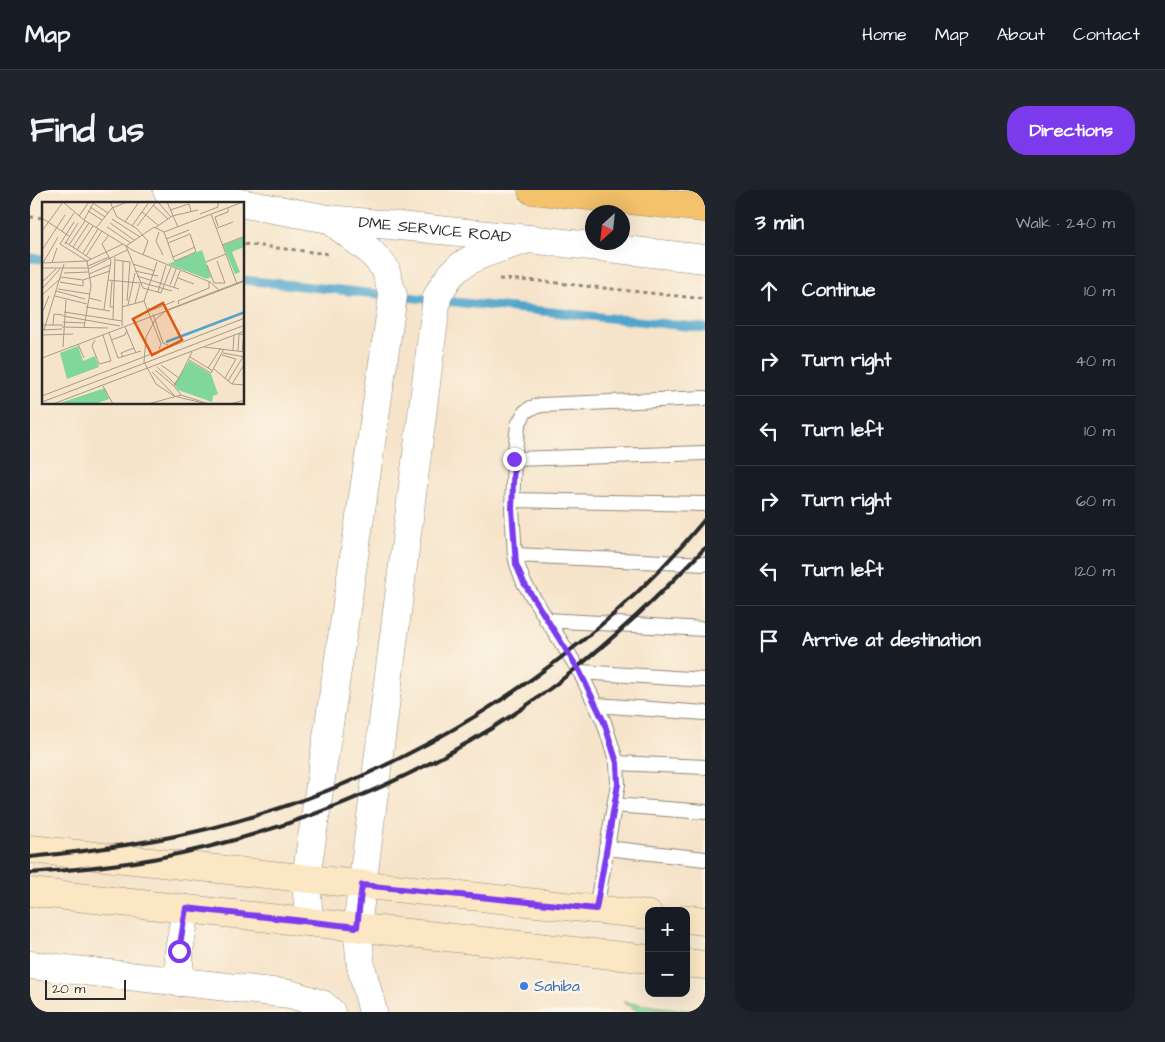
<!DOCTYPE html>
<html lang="en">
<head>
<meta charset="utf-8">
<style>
  :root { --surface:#171b24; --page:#20242c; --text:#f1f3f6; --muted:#9ea1a6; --line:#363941; --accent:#7c3aed }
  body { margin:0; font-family:"Architects Daughter",sans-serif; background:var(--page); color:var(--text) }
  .controls { position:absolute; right:15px; bottom:15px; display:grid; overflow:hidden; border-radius:10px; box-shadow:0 5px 20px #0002 }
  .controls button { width:45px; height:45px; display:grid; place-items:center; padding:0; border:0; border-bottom:1px solid var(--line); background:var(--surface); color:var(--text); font:25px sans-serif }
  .compass { position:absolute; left:555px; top:15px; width:45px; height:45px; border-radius:50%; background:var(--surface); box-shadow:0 5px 20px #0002; rotate:207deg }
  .scale { position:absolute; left:15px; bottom:12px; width:81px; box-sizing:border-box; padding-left:5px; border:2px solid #2b2b2b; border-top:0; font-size:14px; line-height:18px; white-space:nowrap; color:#2b2b2b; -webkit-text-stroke:4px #fcf5e5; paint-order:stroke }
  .stop { position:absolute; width:15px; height:15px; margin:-11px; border:4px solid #7c3aed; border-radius:50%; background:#fff }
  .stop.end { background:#7c3aed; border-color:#fff; box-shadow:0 1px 5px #0008 }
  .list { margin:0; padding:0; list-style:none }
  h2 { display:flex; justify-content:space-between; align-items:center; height:65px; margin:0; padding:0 20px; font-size:21px }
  h2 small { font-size:16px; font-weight:400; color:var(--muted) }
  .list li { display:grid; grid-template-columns:32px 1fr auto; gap:15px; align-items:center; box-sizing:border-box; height:70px; padding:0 20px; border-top:1px solid var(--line) }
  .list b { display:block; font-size:19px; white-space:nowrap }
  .list em { font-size:16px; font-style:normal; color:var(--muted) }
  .icon { flex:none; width:28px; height:28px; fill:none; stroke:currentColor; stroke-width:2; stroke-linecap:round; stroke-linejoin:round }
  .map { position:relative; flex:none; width:675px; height:822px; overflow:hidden; border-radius:20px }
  header { display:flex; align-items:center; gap:30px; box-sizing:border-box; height:70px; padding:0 25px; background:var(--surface); border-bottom:1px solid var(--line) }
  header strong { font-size:24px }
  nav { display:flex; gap:28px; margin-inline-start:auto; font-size:18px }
  .intro { display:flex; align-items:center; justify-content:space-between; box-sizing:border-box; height:120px; padding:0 30px }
  h1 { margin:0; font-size:35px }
  .button { padding:12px 22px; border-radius:20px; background:var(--accent); color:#fff; font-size:18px; font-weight:700 }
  main { display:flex; gap:30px; padding:0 30px }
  aside { flex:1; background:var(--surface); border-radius:20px; box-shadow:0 5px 20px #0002 }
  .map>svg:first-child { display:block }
  .green { fill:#81d79b; stroke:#568163 }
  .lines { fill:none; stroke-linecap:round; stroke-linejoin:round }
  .stream { stroke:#4fa5cb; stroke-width:9 }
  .service-casing { stroke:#90887a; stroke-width:16 }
  .minor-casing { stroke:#90887a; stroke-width:29 }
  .tertiary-casing { stroke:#90887a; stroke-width:29 }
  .secondary-casing { stroke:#90887a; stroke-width:29 }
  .trunk-casing { stroke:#90887a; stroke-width:29 }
  .path { stroke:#90887a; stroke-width:3; stroke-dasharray:4 4; stroke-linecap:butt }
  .service { stroke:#fff; stroke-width:14 }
  .minor { stroke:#fff; stroke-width:28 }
  .tertiary { stroke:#fff; stroke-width:28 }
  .secondary { stroke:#fbe7c3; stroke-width:28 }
  .trunk { stroke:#f4c26a; stroke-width:28 }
  .rail { stroke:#2b2b2b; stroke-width:4 }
  .route { stroke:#7c3aed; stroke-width:6 }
  .shop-dot { fill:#3f7fe0; stroke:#fcf5e5; stroke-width:2 }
  .labels { text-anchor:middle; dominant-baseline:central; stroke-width:5; stroke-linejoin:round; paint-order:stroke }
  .street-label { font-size:16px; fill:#2b2b2b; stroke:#fcf5e5 }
  .shop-label { font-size:16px; fill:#366cbe; stroke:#fcf5e5; text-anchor:start }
  .inset-river { fill:none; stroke:#4fa5cb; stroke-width:2.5 }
  .inset-road { fill:none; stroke:#a59a8a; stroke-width:1 }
  .view { fill:#df570e; fill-opacity:0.15; stroke:#df570e; stroke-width:2.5 }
  .inset-edge { fill:none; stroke:#2b2b2b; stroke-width:2.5 }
</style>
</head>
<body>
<header>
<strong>Map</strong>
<nav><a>Home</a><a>Map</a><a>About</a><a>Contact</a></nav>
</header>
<div class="intro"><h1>Find us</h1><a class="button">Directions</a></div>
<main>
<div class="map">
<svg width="675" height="822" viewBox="0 0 675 822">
  <rect width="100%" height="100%" fill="#fcf5e5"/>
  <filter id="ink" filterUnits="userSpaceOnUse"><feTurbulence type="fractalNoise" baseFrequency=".02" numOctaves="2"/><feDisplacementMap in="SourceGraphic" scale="10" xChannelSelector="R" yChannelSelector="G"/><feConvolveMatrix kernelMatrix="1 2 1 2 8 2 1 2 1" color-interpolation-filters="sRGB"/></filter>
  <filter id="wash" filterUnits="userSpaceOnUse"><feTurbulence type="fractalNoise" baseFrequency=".0096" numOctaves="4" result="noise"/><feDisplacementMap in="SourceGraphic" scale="20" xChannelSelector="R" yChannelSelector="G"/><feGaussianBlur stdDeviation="1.12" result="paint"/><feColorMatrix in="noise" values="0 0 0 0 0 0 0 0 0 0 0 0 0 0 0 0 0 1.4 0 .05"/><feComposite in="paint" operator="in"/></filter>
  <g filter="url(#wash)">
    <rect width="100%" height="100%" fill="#f6e4ca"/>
    <!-- green -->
    <polygon class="green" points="593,812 669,822 610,822"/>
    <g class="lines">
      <!-- stream -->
      <g class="stream">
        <polyline points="0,68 14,69"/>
        <polyline points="214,90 675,138"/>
      </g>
    </g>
  </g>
  <g filter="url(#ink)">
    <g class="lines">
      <!-- service casing -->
      <g class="service-casing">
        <g id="service">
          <polyline points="484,269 675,263"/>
          <polyline points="483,310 675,314"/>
          <polyline points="485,365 675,374"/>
          <polyline points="516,430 675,439"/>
          <polyline points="550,482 675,490"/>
          <polyline points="566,515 675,523"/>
          <polyline points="587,573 675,577"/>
          <polyline points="584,615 675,622"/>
          <polyline points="576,658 675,669"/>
          <polyline points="566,719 588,594 587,573 574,532 550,482 494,393 487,374 485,365 482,319 484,269 488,235 495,222 501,218 511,215 675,208"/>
        </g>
      </g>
      <!-- minor casing -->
      <g class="minor-casing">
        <g id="minor">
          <polyline points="327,737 331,776 343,822"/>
          <polyline points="0,775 260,804 292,814 301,822"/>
          <polyline points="150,792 149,761 156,719"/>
        </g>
      </g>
      <!-- tertiary casing -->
      <g class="tertiary-casing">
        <g id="tertiary">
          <path id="s1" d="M 137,0 L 299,29 L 499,49 L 675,69"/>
          <polyline points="279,732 276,688 363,106 355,78 340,61 299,29"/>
          <path d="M 327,737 L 407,107 C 412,97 418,86 427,79 C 443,64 478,56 499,49"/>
        </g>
      </g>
      <!-- secondary casing -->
      <g class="secondary-casing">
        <g id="secondary">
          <polyline points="0,659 619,725"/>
          <polyline points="0,702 619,769"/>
          <polyline points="656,729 675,731"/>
          <polyline points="656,773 675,775"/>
        </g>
      </g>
      <!-- trunk casing -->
      <g class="trunk-casing">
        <polyline id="trunk" points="502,0 675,18"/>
      </g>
      <!-- path -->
      <g class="path">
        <polyline points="0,27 14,28"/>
        <polyline points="214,54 299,64"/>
        <polyline points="469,89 509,91 675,109"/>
      </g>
      <!-- service -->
      <use href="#service" class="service"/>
      <!-- minor -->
      <use href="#minor" class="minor"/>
      <!-- tertiary -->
      <use href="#tertiary" class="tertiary"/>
      <!-- secondary -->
      <use href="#secondary" class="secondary"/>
      <!-- trunk -->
      <use href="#trunk" class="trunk"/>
      <!-- rail -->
      <g class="rail">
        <path d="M 0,667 C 61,661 121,653 181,638 C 367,592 553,478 675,329"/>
        <path d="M 0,683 C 41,680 82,676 123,669 C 269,641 422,577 539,484 C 588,445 632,403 675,358"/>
      </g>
    </g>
  </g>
  <g class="lines" filter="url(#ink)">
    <!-- route -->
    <polyline class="route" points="149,761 156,718 327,737 332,695 566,719 588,594 587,573 574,532 550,482 494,393 486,374 482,319 484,269"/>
  </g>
  <!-- markers -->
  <circle class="shop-dot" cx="494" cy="796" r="5"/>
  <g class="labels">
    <!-- street labels -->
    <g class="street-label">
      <text stroke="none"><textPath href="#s1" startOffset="271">DME SERVICE ROAD</textPath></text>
    </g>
    <!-- shop labels -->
    <g class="shop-label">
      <text x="504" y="796">Sahiba</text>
    </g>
  </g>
  <!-- overview -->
  <g transform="translate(12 12)">
    <rect width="202" height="202" fill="#f6e4ca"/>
    <path d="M 202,35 L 202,45 L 190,50 L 198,70 L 193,72 L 181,43 ZM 160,48 L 169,75 L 165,77 L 126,62 ZM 36,144 L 41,159 L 53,154 L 57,165 L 25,177 L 18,151 ZM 147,159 L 169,172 L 176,192 L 171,194 L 170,200 L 136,188 L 132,182 ZM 63,186 L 67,197 L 53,202 L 15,202 Z" fill="#81d79b"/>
    <path class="inset-river" d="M 124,140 L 203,110"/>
    <path class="inset-road" d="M 21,0 L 42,18 L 92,49 L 168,80 L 178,89M 68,0 L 75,15 L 94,26 L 106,39 L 101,53M 116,0 L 129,15M 125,0 L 136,25M 51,1 L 66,11M 111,3 L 126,17M 48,5 L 63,15M 128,8 L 147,2 L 149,9M 46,9 L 60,18M 100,10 L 116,23M 158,12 L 176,5 L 176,0M 169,12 L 195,82M 37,14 L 47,0M 0,16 L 27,34M 70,17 L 98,35M 42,18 L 52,0M 32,20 L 18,42 L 45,59 L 49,84 L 47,96M 83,20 L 97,0M 68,21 L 92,38M 90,24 L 107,0M 95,24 L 114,0M 176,24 L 173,15 L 186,10 L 186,6M 65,25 L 89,41M 54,26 L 70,6 L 85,0M 113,26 L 130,14 L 156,8M 175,26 L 191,20M 0,29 L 21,0M 20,29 L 32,11M 117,30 L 114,39 L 121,53M 122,30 L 132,58 L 133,59 L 154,50 L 148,32 L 126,41M 67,33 L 60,42 L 69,59 L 66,78 L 98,81M 124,37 L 147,28M 23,40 L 49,57M 23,42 L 36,21M 27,43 L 43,19M 180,43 L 203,34M 31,45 L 47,21M 0,48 L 23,13M 35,48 L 51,24M 41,51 L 56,27M 44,54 L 60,29M 131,55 L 153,45M 74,58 L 88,60 L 85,99M 175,59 L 183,81M 115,60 L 102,99 L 119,142 L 117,147M 164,60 L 184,52M 0,61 L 45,59 L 81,42M 1,61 L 16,35M 10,61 L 15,46M 91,62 L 113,69M 165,63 L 172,81 L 183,81M 46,64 L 67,55M 129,65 L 119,91 L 101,86 L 84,44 L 112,25 L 122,30 L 201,0M 0,66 L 46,66M 46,67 L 85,48M 93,69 L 116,74M 22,71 L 47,70M 47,72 L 68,63M 95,74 L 137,87M 19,75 L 41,78 L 68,69M 136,76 L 152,82M 70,79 L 68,105 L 72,105M 0,80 L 14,67M 18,80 L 41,84 L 41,78M 98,80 L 130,89M 128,83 L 134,67M 132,85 L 138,69M 0,87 L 18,67M 16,87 L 48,92M 14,89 L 43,97M 116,90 L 124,63M 0,93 L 19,76M 13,94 L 45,102M 93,101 L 98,82M 137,102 L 136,99 L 167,86 L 167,80M 86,103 L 93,71M 44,105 L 68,109M 80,105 L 102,99M 106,106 L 110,108 L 133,99M 62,108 L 66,78M 1,109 L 7,94M 22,110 L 80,119M 111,112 L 121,141 L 126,143M 21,114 L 78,124M 71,117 L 73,55M 21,120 L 42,121M 1,123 L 21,123M 11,123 L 12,112 L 21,113M 80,124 L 81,59M 20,125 L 66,126M 42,125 L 47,96 L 59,99M 83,125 L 94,151M 0,128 L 20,127M 2,128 L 22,62M 67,131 L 76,156 L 99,149M 0,133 L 31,132M 53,138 L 50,144 L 57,162 L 69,159 L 61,133M 69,138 L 83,133 L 85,128M 36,142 L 42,156M 21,145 L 24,98M 162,145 L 203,150M 191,148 L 192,133M 196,149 L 197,132 L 203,133M 200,149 L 202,133M 181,151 L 203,155M 180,153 L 194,157 L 183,176M 81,155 L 79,151 L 92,146M 148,155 L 171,169M 0,156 L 203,79M 147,158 L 169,171 L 182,147M 119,163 L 137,176 L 132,184 L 139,193M 115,165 L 133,182M 166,166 L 179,146M 172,167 L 190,182 L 203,183M 113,168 L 132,184M 110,170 L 133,194M 137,176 L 150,150M 186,179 L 201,155M 190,182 L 203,161M 61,184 L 71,202M 0,194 L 203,116M 0,200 L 203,123M 11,202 L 203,129M 106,202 L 139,193 L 167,202M 165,202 L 132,194 L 114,182 L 102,160 L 104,135 L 113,118 L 125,108 L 203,78M 188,202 L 203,198"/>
    <path class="view" d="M 121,101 L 140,138 L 110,153 L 91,117 Z"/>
    <rect width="202" height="202" class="inset-edge"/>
  </g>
</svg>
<div class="controls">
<button>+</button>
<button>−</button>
</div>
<svg class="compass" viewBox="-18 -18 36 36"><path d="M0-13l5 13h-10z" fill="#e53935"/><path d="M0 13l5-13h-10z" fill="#9ea1a6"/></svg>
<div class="scale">20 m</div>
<div class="stop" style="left:149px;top:761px"></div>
<div class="stop end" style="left:484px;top:269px"></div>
</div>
<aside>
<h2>3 min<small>Walk · 240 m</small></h2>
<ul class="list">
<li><svg class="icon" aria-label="ahead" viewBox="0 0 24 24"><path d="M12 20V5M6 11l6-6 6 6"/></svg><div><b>Continue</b></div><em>10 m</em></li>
<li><svg class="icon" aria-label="right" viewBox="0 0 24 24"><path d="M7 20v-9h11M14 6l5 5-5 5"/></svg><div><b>Turn right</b></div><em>40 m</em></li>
<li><svg class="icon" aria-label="left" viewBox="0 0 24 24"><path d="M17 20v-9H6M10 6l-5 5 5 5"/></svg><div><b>Turn left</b></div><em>10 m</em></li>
<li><svg class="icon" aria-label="right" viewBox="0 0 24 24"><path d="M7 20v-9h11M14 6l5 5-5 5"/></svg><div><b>Turn right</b></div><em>60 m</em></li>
<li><svg class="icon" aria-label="left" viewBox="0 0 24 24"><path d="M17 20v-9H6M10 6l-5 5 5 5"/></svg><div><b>Turn left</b></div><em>120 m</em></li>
<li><svg class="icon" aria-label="arrive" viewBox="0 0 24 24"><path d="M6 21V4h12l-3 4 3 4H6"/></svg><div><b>Arrive at destination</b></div></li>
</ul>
</aside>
</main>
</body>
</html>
